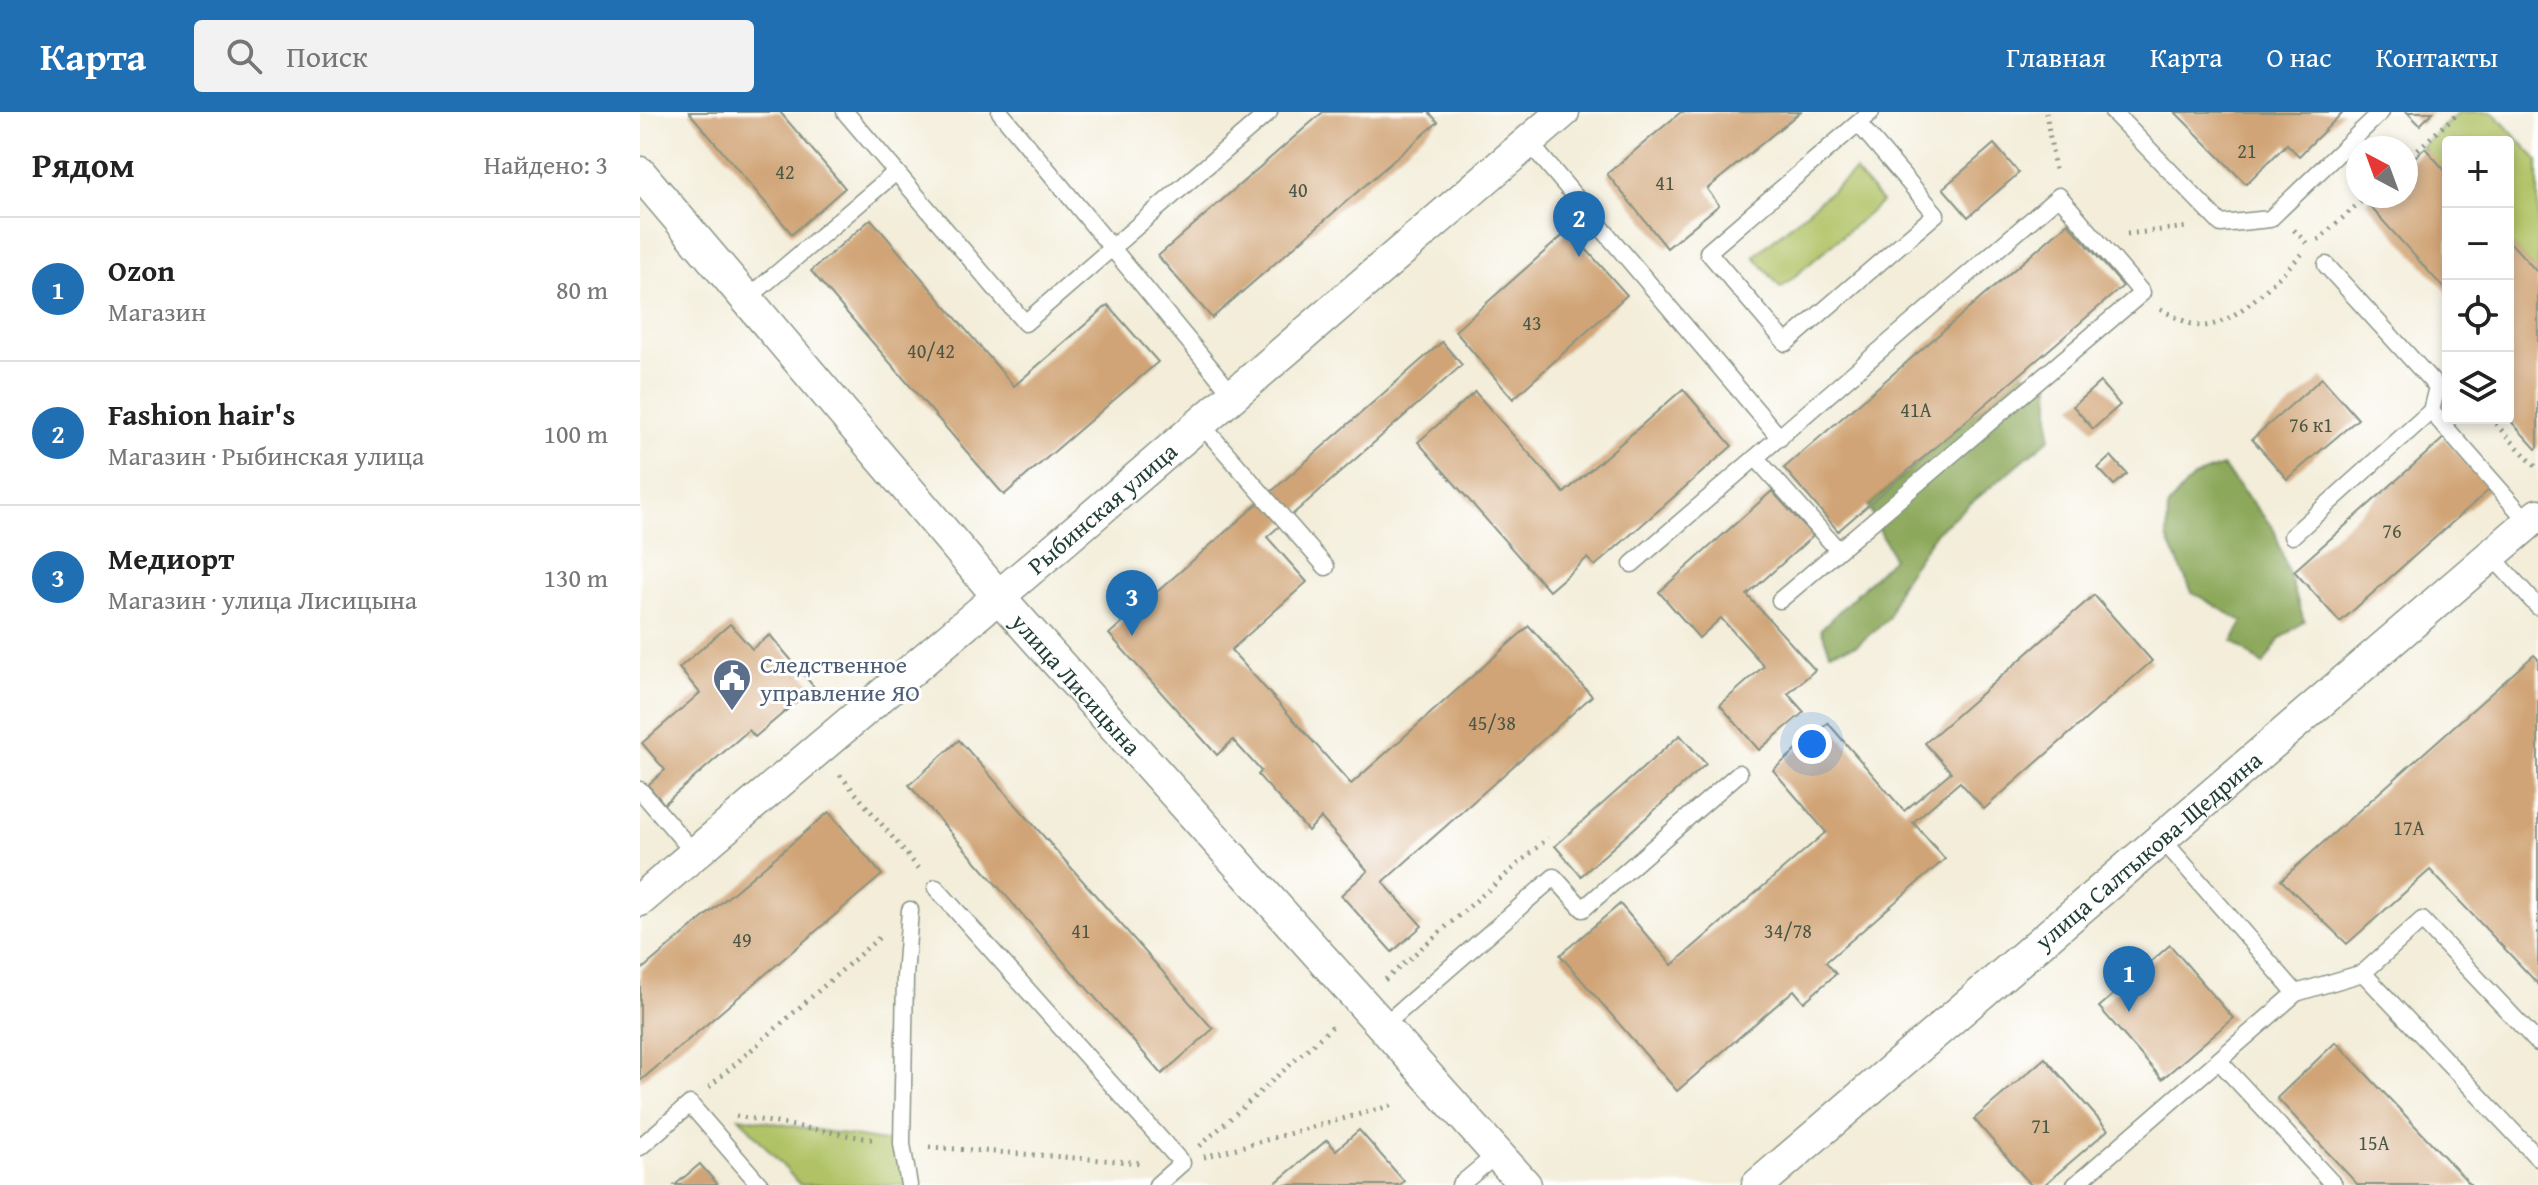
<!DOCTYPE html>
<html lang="ru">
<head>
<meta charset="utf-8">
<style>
  :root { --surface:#fff; --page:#f2f2f2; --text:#222; --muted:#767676; --line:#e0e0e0; --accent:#1f6fb2 }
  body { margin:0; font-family:"Gentium Book Plus",serif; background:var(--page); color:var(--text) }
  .controls { position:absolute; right:24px; top:24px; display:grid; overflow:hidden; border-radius:8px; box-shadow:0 4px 12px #0003 }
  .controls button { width:72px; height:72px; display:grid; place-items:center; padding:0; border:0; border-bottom:2px solid var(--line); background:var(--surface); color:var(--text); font:40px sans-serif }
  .compass { position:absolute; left:1706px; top:24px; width:72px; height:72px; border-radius:50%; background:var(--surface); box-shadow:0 4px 12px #0003; rotate:319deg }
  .you { position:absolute; left:1172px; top:632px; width:28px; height:28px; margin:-20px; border:6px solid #fff; border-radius:50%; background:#1a73e8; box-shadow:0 0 0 12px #1a73e833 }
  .badge { display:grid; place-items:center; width:52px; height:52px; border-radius:50%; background:var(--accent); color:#fff; font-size:26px; font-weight:700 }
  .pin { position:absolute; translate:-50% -66px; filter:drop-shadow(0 2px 4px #0008) }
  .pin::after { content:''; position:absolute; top:42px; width:28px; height:24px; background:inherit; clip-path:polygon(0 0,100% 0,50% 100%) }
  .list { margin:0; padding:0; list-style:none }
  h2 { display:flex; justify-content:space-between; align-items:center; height:104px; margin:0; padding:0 32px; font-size:34px }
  h2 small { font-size:26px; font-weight:400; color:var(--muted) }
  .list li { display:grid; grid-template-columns:52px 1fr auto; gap:24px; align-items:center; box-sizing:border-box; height:144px; padding:0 32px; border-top:2px solid var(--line) }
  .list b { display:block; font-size:30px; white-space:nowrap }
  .list p { margin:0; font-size:26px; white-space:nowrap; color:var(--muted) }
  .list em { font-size:26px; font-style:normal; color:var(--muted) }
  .icon { flex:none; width:44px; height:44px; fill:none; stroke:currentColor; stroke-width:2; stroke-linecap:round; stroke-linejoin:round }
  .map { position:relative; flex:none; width:1898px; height:1073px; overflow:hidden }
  header { display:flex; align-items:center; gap:48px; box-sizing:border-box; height:112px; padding:0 40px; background:var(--accent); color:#fff }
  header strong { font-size:38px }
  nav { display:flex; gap:44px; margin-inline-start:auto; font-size:28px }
  .search { width:560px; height:72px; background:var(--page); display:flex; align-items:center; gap:20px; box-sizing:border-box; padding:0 28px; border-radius:8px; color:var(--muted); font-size:30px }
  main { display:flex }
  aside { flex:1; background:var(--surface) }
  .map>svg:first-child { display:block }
  .green { fill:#b0c265; stroke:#68804c; stroke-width:2 }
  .forest { fill:#8ca85a; stroke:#567247; stroke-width:2 }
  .building { fill:#d0a476 }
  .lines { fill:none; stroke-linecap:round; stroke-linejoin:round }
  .lane-casing { stroke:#899586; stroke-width:19 }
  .street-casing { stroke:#899586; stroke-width:35 }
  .path { stroke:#899586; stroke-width:5; stroke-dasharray:2 6; stroke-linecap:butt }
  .lane { stroke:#fff; stroke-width:16 }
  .street { stroke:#fff; stroke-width:32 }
  .labels { text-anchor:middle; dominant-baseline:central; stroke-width:6; stroke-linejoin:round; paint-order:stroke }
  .number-label { font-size:20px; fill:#4b5744 }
  .street-label { font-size:24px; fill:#1f3d34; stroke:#fff }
  .service-label { font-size:24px; fill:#4e5e75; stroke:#fff; text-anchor:start }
</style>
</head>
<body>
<header>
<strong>Карта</strong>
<div class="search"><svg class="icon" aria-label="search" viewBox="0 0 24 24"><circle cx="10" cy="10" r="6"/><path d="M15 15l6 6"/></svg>Поиск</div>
<nav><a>Главная</a><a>Карта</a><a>О нас</a><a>Контакты</a></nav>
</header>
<main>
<aside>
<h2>Рядом<small>Найдено: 3</small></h2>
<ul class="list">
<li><span class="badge">1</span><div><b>Ozon</b><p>Магазин</p></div><em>80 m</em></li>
<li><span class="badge">2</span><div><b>Fashion hair's</b><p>Магазин · Рыбинская улица</p></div><em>100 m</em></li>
<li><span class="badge">3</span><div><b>Медиорт</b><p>Магазин · улица Лисицына</p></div><em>130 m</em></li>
</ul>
</aside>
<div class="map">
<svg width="1898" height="1073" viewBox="0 0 1898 1073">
  <rect width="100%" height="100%" fill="#fff"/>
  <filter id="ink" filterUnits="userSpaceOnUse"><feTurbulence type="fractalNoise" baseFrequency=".0125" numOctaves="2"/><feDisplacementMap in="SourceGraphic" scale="16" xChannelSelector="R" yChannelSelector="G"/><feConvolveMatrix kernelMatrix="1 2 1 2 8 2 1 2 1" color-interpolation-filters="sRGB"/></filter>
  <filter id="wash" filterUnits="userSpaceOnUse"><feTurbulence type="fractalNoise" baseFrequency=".006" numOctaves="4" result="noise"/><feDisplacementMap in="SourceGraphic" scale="32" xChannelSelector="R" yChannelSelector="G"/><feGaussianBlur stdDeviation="1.8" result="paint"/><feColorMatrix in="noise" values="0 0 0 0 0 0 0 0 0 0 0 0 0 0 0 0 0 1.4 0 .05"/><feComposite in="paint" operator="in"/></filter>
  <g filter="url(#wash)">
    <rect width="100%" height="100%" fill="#f3edd9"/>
    <!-- green -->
    <g class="green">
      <polygon points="1819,0 1853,0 1898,49 1898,162 1868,129 1868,30 1808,30 1808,64 1781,35"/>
      <polygon points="1215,59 1242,90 1141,176 1114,144"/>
      <polygon points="99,1005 262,1032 269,1073 160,1073"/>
    </g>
    <!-- forest -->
    <g class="forest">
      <polygon points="1382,260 1410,273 1410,326 1296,420 1259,474 1248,507 1217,533 1190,540 1181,517 1253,446 1228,394"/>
      <polygon points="1582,354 1634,417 1664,509 1639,528 1623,553 1593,529 1603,510 1552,480 1527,426 1528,394 1553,365"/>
    </g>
    <g id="blocks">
      <!-- building -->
      <g class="building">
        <polygon points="49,0 140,0 205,76 152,122"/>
        <polygon points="683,0 789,0 798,10 572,206 518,144"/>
        <polygon points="1041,0 1160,0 1067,77 1079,93 1027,136 967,62"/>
        <polygon points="1535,0 1703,0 1659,44 1647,32 1606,72"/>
        <polygon points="1767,0 1793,0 1780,13"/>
        <polygon points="1354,32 1379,61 1328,105 1303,76"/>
        <polygon points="1785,36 1808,62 1808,181 1726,90 1732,84 1766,84 1766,53"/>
        <polygon points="231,107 374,274 468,193 518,250 364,383 171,159"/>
        <polygon points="1428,111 1483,174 1198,419 1144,356"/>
        <polygon points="929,118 987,183 873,287 815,219"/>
        <polygon points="1868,128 1898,161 1898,335 1896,337 1868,306"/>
        <polygon points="802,230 822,253 627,425 667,470 591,538 711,672 889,514 952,584 743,770 782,814 752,840 701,783 728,759 681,706 668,719 618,663 621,659 593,628 577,643 469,522"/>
        <polygon points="1682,266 1718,307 1647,367 1612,327"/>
        <polygon points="1460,270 1480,293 1453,317 1433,294"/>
        <polygon points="1043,277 1092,334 955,454 947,446 909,479 778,330 835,280 924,381"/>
        <polygon points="1804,326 1850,377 1700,510 1654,459"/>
        <polygon points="1471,344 1487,362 1474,373 1458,356"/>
        <polygon points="1132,379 1173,424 1107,483 1175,558 1148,582 1164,600 1119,638 1080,593 1124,554 1081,506 1059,526 1019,480"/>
        <polygon points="1454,483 1512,549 1344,697 1320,670 1273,710 1305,747 1186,850 1196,862 1164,890 1154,878 1037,979 920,843 980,792 1032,853 1186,720 1133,658 1188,611 1264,699 1311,660 1285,631"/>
        <polygon points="90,512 112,537 130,523 174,575 115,625 109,618 24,692 8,673 25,658 2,631 60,581 39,556"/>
        <polygon points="1894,543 1898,547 1898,872 1790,758 1707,832 1641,768"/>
        <polygon points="1040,623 1066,652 941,764 915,734"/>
        <polygon points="319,628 573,917 522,962 269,673"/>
        <polygon points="189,700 242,763 0,969 0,859"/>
        <polygon points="1530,833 1593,906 1522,967 1459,895"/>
        <polygon points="1696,930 1831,1073 1718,1073 1637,986"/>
        <polygon points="1405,946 1468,1018 1404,1073 1391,1073 1334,1007"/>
        <polygon points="719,1018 764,1069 760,1073 633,1073 687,1028 696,1038"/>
        <polygon points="60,1052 78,1073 35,1073"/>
      </g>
    </g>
  </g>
  <g filter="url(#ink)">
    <use href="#blocks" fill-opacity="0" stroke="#899586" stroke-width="2"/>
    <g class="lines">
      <!-- lane casing -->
      <g class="lane-casing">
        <g id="lane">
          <polyline points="205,0 385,211 629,0"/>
          <polyline points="360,0 593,283"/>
          <polyline points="1473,0 1581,112 1630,107 1741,0"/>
          <polyline points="1218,11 1296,102 1146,231 1068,140 1218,11 1231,0"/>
          <polyline points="888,29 1140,326"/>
          <polyline points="1686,153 1797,275 1791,299 1889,411"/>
          <polyline points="107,187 256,60"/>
          <polyline points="561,312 686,455"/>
          <polyline points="1116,346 1198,438"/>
          <polyline points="1652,424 1791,299"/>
          <polyline points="1851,443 1898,495"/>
          <polyline points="992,452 1419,84 1502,181 1140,488"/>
          <polyline points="0,678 55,742"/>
          <polyline points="1521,726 1656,881 1723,861 1898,1046"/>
          <polyline points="296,776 542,1051 517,1073"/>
          <polyline points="1723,861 1782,808 1898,931"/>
          <polyline points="743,914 914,765 943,797 1099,661"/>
          <polyline points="1579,949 1694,1073"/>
          <polyline points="0,1035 50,992 120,1073"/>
          <polyline points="269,1073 262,1032 265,865 270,798"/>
          <polyline points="820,1073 857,1042"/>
          <polyline points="1435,1073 1656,881"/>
        </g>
      </g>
      <!-- street casing -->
      <g class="street-casing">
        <g id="street">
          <path id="s1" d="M 0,61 L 359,485 L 885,1073"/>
          <path id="s2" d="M 0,788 L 398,451 L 923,0"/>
          <path id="s3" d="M 1118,1073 L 1898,403"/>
        </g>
      </g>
      <!-- path -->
      <g class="path">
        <polyline points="1406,0 1415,58"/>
        <polyline points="1766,48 1819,0"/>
        <polyline points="1654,118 1669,134"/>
        <polyline points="1487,122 1548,115"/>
        <polyline points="1678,128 1727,84"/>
        <path d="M 1521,197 C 1531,203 1549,213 1561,214 C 1595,215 1639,164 1662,142"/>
        <polyline points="1850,306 1898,357"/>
        <polyline points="200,663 281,759"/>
        <polyline points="745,868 908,726"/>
        <polyline points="69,975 242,823"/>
        <polyline points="96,1004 236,1028"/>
        <polyline points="560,1034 695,912"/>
        <polyline points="289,1035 503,1051"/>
        <polyline points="564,1045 753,993"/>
      </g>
      <!-- lane -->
      <use href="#lane" class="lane"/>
      <!-- street -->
      <use href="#street" class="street"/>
    </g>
  </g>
  <!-- icons -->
  <defs>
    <g id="civic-pin" transform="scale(2)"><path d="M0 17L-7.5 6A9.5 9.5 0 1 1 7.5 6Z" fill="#5c6f8a" stroke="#fff"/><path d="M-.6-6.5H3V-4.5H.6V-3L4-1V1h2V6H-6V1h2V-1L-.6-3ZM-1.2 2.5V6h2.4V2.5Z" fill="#fff"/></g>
  </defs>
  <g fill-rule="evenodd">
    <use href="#civic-pin" x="92" y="566"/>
  </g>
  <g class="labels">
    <!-- number labels -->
    <g class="number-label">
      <text x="1607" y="38">21</text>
      <text x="145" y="59">42</text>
      <text x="1025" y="70">41</text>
      <text x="658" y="77">40</text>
      <text x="892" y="210">43</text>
      <text x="291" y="238">40/42</text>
      <text x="1276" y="297">41А</text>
      <text x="1671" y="312">76 к1</text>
      <text x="1752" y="418">76</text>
      <text x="852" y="610">45/38</text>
      <text x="1769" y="715">17А</text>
      <text x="441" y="818">41</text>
      <text x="1148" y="818">34/78</text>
      <text x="102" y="827">49</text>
      <text x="1401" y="1013">71</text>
      <text x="1734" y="1030">15А</text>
    </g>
    <!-- street labels -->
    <g class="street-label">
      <text stroke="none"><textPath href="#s2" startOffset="606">Рыбинская улица</textPath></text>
      <text stroke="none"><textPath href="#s1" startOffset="672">улица Лисицына</textPath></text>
      <text stroke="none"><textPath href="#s3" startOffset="514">улица Салтыкова-Щедрина</textPath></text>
    </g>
    <!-- service labels -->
    <g class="service-label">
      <text x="120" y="552">Следственное<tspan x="120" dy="28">управление ЯО</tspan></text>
    </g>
  </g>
</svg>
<div class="controls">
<button>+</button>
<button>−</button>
<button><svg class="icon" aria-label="locate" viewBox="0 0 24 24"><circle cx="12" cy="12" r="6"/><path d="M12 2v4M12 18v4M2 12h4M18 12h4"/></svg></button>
<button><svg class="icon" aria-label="layers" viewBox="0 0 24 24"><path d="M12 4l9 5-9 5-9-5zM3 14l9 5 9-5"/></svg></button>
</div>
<svg class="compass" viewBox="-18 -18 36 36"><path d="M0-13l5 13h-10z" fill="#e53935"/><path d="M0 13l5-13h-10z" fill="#767676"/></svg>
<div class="you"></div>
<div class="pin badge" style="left:1489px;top:900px">1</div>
<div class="pin badge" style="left:939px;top:145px">2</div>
<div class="pin badge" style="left:492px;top:524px">3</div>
</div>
</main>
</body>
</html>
